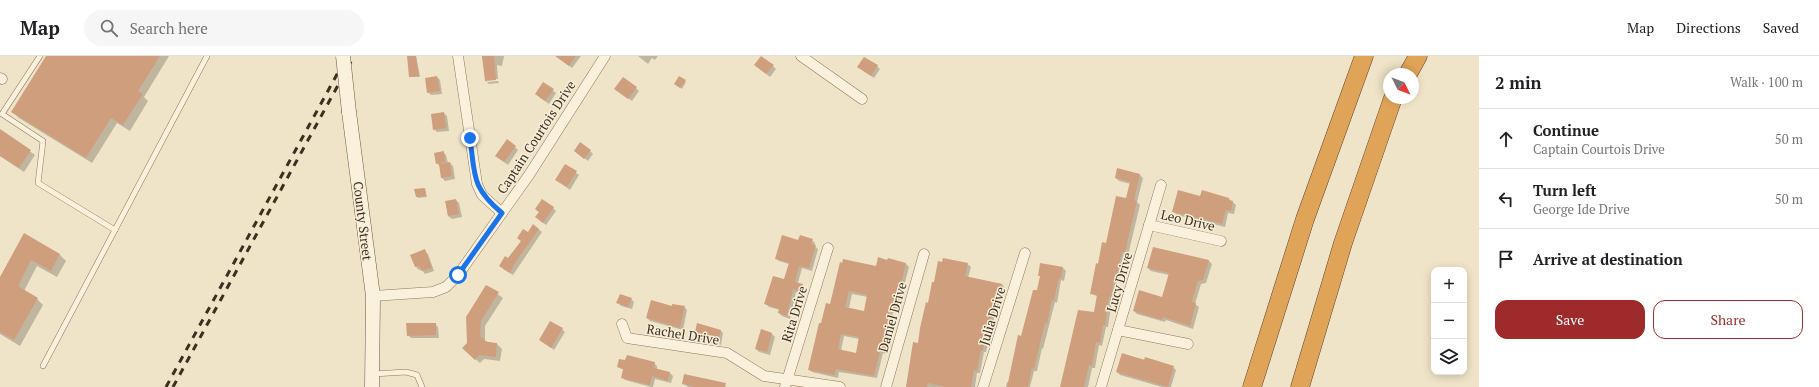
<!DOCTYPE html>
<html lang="en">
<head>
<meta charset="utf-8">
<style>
  :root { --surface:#fff; --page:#f6f6f6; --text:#202124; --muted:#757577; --line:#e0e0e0; --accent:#9e2a2b }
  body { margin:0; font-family:"PT Serif",serif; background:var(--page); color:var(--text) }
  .controls { position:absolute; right:12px; bottom:12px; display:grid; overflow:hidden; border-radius:8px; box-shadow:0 2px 10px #0003 }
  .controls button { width:36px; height:36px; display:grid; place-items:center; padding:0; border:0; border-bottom:1px solid var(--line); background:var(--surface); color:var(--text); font:20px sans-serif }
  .compass { position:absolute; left:1383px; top:12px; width:36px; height:36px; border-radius:50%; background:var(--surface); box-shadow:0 2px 10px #0003; rotate:132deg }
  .stop { position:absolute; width:12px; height:12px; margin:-9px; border:3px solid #1a73e8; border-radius:50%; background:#fff }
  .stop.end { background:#1a73e8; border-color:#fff; box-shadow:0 1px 4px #0008 }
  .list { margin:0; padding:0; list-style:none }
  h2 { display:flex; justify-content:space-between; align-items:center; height:52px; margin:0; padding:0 16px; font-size:17px }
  h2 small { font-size:13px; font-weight:400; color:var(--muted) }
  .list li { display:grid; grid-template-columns:26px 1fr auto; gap:12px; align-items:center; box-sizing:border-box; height:60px; padding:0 16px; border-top:1px solid var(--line) }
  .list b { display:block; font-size:15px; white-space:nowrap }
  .list p { margin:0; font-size:13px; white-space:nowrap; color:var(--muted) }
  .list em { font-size:13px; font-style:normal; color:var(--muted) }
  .actions { display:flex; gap:8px; padding:12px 16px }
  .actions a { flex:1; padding:9px 0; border:1px solid var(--accent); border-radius:12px; text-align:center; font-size:14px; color:var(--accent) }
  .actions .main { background:var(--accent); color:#fff }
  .icon { flex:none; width:22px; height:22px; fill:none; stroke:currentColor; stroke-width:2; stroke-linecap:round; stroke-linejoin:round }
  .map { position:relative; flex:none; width:1479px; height:331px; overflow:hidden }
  header { display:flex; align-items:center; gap:24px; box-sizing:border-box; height:56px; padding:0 20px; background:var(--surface); border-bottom:1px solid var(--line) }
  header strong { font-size:19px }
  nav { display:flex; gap:22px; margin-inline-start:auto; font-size:14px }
  .search { width:280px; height:36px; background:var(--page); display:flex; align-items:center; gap:10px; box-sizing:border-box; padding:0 14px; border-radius:22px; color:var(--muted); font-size:15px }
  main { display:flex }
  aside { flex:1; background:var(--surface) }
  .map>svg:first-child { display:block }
  .shadow { fill:#0003; fill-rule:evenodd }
  .building { fill:#cf9f7d; fill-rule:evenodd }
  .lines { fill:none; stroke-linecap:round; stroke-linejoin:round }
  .lane-casing { stroke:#8d765c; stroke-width:6 }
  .street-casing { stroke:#8d765c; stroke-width:11 }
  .secondary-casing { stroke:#6f573f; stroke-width:15 }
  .highway-casing { stroke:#5b4430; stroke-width:19 }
  .lane { stroke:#faf1dc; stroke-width:5 }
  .street { stroke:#faf1dc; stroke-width:10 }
  .secondary { stroke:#faf1dc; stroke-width:14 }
  .highway { stroke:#e0a458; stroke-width:18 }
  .rail { stroke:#3d2e20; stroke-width:3; stroke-dasharray:7 7; stroke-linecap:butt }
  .secondary-bridge-casing { stroke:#6f573f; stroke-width:15; stroke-linecap:butt }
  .secondary-bridge { stroke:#faf1dc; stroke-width:14 }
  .route { stroke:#1a73e8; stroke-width:5 }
  .labels { text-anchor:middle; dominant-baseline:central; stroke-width:3; stroke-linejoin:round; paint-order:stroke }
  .street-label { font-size:13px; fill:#3d2e20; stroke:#f7eed8 }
</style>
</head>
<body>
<header>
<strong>Map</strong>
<div class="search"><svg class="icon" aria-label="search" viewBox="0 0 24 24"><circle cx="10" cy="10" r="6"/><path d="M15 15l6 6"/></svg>Search here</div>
<nav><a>Map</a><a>Directions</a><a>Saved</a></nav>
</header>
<main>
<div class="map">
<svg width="1479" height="331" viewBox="0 0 1479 331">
  <rect width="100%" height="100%" fill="#f0e4c8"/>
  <!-- shadow -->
  <g class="shadow">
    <polygon points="47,0 169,0 144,41 148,45 130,75 117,67 92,107 19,62 13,56"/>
    <polygon points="408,0 416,0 420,21 410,21"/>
    <polygon points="482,0 504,0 502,10 497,9 498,23 487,24 487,26 486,25"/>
    <polygon points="563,0 581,0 572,12 564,6"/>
    <polygon points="638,0 658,0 655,4 652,2 648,8"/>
    <polygon points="755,9 773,10 776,13 770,21"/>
    <polygon points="877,10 880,13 874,22 858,11"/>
    <polygon points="437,21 440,24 442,38 431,39 428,36"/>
    <polygon points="680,21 686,26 682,33 676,29"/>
    <polygon points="498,25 499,27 489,28 487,26"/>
    <polygon points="543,27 556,37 549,48 539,41"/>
    <polygon points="636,32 639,35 632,45 619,36"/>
    <polygon points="444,57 447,60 449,75 437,76 434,73"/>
    <polygon points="0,74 35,99 24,116 0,100"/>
    <polygon points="515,91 518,94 508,109 496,100"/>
    <polygon points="575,95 590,95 593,98 588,105"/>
    <polygon points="443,96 446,99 448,107 450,107 453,110 455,123 445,125 442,122 440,111 437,107"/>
    <polygon points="566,109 579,119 570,134 556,124"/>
    <polygon points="1118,114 1140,119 1143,122 1137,146 1140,149 1128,199 1125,198 1120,221 1118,221 1114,244 1112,244 1108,271 1106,271 1102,290 1099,289 1095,312 1092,312 1088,331 1061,331 1094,258 1098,241 1091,237 1099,209 1127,144 1131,128 1119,125 1116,122"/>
    <polygon points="425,133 427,141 418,142 417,140"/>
    <polygon points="1201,141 1229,143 1236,149 1234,158 1228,157 1225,171 1177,159 1174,156"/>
    <polygon points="456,144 459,147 462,161 452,163 448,160 446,146"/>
    <polygon points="553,152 556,155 546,169 539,164 539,156 536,153"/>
    <polygon points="534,170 542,176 513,219 503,213 522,186 518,182 528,177"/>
    <polygon points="24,179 60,199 66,205 57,221 37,210 24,235 37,243 43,249 20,290 0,278 0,223"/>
    <polygon points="812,184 815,187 814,190 818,193 812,215 802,212 798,227 806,232 804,238 796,236 790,263 782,260 779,257 780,254 769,251 766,248 784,224 789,208 779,205 776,202 799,185"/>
    <polygon points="425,195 428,198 434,215 425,218 421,213 419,214 416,211"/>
    <polygon points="1209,205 1212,208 1206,227 1201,228 1195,248 1199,251 1193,273 1166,264 1165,266 1137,258 1134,255 1163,243 1169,219 1151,215 1148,212"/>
    <path d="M 906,208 L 909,211 L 897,257 L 893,256 L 886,298 L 883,297 L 877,322 L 839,316 L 838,322 L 812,316 L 809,313 L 831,249 L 877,211 ZM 852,238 L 868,241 L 865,256 L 849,252 ZM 844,280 L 859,283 L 857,298 L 841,295 Z"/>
    <polygon points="967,208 971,211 968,222 1002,228 1005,232 998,256 995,255 992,277 990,276 986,296 984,296 980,317 977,317 975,331 906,331 935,227"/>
    <polygon points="1063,212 1066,215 1064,225 1061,224 1057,247 1055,246 1043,293 1042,292 1037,315 1034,315 1030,331 1006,331 1007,326 1009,327 1022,281 1038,236 1041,221 1039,219"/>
    <polygon points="487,230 503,242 485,270 485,285 497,288 502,293 500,305 484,303 480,307 468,297 468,287"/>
    <polygon points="631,243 634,246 632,253 621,250 618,247"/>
    <polygon points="673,251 684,251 687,254 683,274 650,265 647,262"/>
    <polygon points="435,268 438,271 439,282 411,282 408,279"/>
    <polygon points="562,273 565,276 554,294 540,284"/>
    <polygon points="720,274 723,277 721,289 698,283 695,280"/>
    <polygon points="772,278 775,281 770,299 759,296 756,293"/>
    <polygon points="1122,298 1173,311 1176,314 1171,331 1162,331 1120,319 1117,316"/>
    <polygon points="626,306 654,307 657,310 657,313 670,317 673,320 671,327 655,323 653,331 651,331 625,324 622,321 624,314 618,311"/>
    <polygon points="683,327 723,328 726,331 688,331"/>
  </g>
  <!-- building -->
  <g class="building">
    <polygon points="46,0 160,0 138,35 143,38 123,69 111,62 86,102 11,56"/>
    <polygon points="407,0 416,0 419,20 409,21"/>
    <polygon points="482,0 494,0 496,24 485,25"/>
    <polygon points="555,0 576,0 569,10"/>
    <polygon points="761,0 774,9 766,18 754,9"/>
    <polygon points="864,1 878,9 871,20 857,11"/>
    <polygon points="437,20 440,35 427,37 425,22"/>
    <polygon points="679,20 686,24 680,32 674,28"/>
    <polygon points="623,21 637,31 628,43 614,33"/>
    <polygon points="543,26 554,33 545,45 535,38"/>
    <polygon points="444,56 446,72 433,74 431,58"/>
    <polygon points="0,73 31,94 19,112 0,100"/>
    <polygon points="507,83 516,90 504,106 495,100"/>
    <polygon points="580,86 591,94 584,103 574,95"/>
    <polygon points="444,95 445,106 436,108 434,97"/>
    <polygon points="450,106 452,120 441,122 439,108"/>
    <polygon points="565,108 577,115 567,131 555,124"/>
    <polygon points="1117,112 1140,118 1134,144 1137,145 1125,196 1122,196 1117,219 1115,218 1111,242 1109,241 1105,269 1103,269 1100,287 1096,286 1092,310 1089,309 1084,331 1060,331 1078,254 1094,256 1097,239 1090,238 1096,207 1098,208 1102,186 1106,187 1116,140 1126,142 1130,126 1115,122"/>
    <polygon points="425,132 426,140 416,141 414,133"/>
    <polygon points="1178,134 1200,140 1202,134 1229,142 1229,144 1233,145 1231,155 1226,154 1222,168 1172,156"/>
    <polygon points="456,143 459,158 448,160 445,145"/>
    <polygon points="542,143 554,151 543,167 535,161 539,156 535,153"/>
    <polygon points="533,168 539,173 515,207 510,217 499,210 505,200 508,202 521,185 517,182 523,173 528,176"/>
    <polygon points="24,177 60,198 51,215 31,204 18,230 38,242 14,284 0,276 0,221"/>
    <polygon points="782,179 798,184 800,179 813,183 811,188 816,189 809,212 799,210 795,226 803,228 801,235 793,233 787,260 778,257 779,253 764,248 773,220 784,223 789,207 775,203"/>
    <polygon points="1153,191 1209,204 1203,224 1198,225 1193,241 1192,246 1196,247 1190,270 1163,261 1162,264 1133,255 1139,234 1162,241 1169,217 1147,212"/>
    <polygon points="425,193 432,212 421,215 419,210 415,211 410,199"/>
    <path d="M 878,201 L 887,204 L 888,202 L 906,207 L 895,254 L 890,254 L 883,295 L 880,295 L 874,320 L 836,313 L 835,319 L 808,314 L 819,267 L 821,267 L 826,247 L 830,248 L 840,206 L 842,207 L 843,203 L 876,210 ZM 849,235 L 867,239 L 864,255 L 845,251 ZM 841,278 L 859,281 L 856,297 L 838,293 Z"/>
    <polygon points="943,202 968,207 965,220 1002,228 1000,238 998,238 995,254 993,253 989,274 987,274 983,294 981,294 977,315 974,314 971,331 945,331 928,327 927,331 906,331 913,286 918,287 920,272 926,246 928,247 932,226 934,226 938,205 942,206"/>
    <polygon points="1040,207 1063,211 1061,222 1059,222 1054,244 1052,244 1047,268 1045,267 1034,313 1032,312 1028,331 1007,331 1018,279 1021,280 1033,234 1037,234 1040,220 1038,220"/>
    <polygon points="486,229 499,236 481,265 480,280 487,286 497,287 496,301 479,299 475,304 462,292 467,287 466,261"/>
    <polygon points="620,238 632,242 628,251 616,247"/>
    <polygon points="651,244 672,250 672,248 685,250 680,272 646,262"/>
    <polygon points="550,265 563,272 551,292 539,284"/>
    <polygon points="406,267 436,267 436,279 407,280"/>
    <polygon points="697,267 721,274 718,286 694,280"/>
    <polygon points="761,273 772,277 767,296 755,293"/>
    <polygon points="1122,297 1144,304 1145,301 1174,310 1168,331 1116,316"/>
    <polygon points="627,299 655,306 654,312 670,316 668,325 652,320 650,329 621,322 623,313 617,311 619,303 625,304"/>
    <polygon points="684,318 726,327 725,331 695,331 682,328"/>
  </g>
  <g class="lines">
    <!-- lane casing -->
    <g class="lane-casing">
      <g id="lane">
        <polyline points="40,0 2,58 43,85 38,127 115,174"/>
        <polyline points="43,310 207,0"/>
        <polyline points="373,318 406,316 417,319 422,331"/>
      </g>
    </g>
    <!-- street casing -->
    <g class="street-casing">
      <g id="street">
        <polyline points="458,0 477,128 482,139 502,157"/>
        <polyline points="801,0 862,43"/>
        <polyline points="0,22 2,23"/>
        <polyline points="1149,169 1221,185"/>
        <polyline points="373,240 433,236 446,231 458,219 529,119 605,0"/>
        <polyline points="622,268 627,282 727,297 764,320 840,331"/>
        <polyline points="1118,274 1188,288"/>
        <polyline points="785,331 828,192"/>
        <polyline points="886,331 924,198"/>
        <polyline points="983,331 1025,197"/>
        <polyline points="1101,331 1161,129"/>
      </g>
    </g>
    <!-- secondary casing -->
    <g class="secondary-casing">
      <polyline id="secondary" points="349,56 373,240 372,331"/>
    </g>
    <!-- highway casing -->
    <g class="highway-casing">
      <g id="highway">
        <polyline points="1408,18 1418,0"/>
        <polyline points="1252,331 1305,163 1364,0"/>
        <polyline points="1300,331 1343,187 1393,42"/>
      </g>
    </g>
    <!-- lane -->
    <use href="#lane" class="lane"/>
    <!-- street -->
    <use href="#street" class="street"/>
    <!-- secondary -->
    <use href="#secondary" class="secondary"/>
    <!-- highway -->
    <use href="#highway" class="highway"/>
    <!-- rail -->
    <g class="rail">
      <polyline points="166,331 347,0"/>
      <polyline points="173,331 354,0"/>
    </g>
    <!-- secondary-bridge casing -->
    <g class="secondary-bridge-casing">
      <polyline id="secondary-bridge" points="343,0 349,56"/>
    </g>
    <!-- secondary-bridge -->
    <use href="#secondary-bridge" class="secondary-bridge"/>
  </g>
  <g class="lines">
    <!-- route -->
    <path class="route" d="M 458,219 L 502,157 C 471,131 475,119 470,82"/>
  </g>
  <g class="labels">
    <!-- street labels -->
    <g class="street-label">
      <text transform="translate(536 81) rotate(-57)">Captain Courtois Drive</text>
      <text transform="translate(1188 164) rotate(13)">Leo Drive</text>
      <text transform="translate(363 165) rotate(83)">County Street</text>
      <text transform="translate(1119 226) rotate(-74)">Lucy Drive</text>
      <text transform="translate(794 258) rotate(-73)">Rita Drive</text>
      <text transform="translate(992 260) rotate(-73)">Julia Drive</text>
      <text transform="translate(892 261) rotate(-74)">Daniel Drive</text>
      <text transform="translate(683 278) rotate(9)">Rachel Drive</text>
    </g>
  </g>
</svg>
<div class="controls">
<button>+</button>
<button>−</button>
<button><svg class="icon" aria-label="layers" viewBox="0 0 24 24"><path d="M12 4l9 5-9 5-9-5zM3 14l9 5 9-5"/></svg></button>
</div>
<svg class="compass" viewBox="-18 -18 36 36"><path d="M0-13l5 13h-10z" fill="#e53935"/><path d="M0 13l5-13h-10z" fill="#757577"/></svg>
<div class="stop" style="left:458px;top:219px"></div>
<div class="stop end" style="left:470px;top:82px"></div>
</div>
<aside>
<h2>2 min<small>Walk · 100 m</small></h2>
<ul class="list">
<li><svg class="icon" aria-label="ahead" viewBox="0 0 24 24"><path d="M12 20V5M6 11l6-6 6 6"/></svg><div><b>Continue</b><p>Captain Courtois Drive</p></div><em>50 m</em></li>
<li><svg class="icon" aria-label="left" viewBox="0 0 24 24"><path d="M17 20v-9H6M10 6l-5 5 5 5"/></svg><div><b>Turn left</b><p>George Ide Drive</p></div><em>50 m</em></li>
<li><svg class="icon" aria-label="arrive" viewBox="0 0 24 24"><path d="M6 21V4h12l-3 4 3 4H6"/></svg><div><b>Arrive at destination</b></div></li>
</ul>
<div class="actions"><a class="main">Save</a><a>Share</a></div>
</aside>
</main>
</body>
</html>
